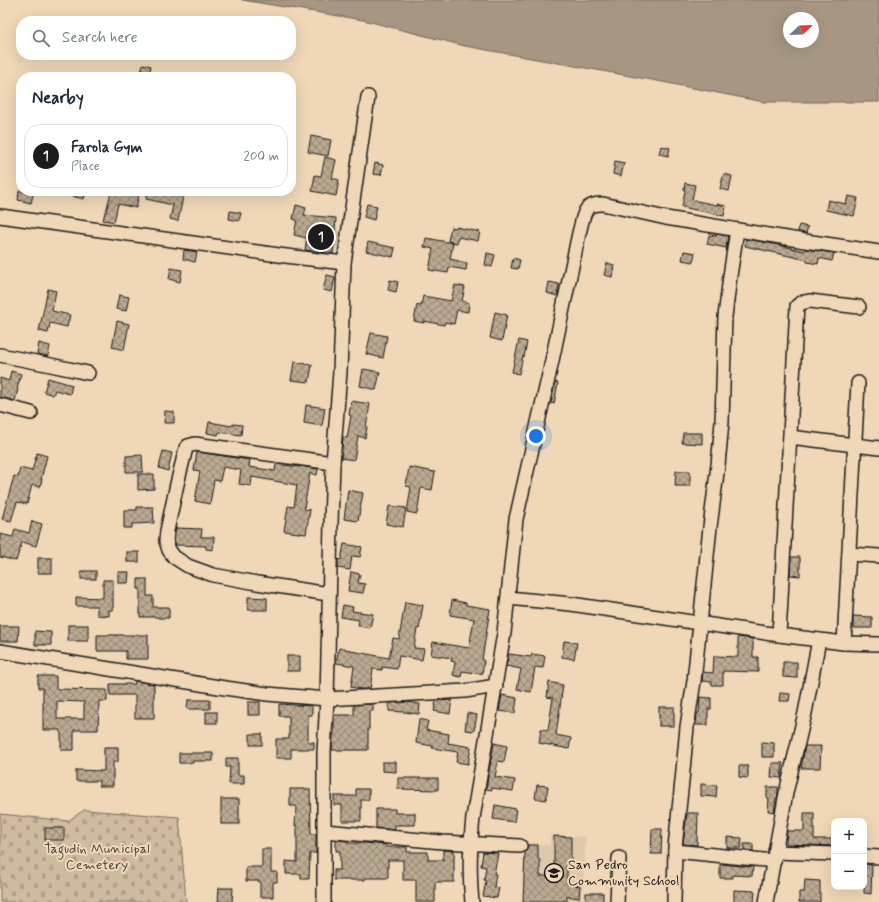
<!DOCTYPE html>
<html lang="en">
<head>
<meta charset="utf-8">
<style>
  :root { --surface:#fff; --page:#f2f2f3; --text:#1f2937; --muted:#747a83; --line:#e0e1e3; --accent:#1c1c1c }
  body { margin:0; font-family:Mynerve,sans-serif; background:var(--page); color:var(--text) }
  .controls { position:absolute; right:12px; bottom:12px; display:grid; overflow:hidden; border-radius:8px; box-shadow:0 4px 16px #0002 }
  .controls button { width:36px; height:36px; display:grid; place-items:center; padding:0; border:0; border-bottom:1px solid var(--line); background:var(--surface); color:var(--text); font:20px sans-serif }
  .compass { position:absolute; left:783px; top:12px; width:36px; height:36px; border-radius:50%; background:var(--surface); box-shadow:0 4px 16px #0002; rotate:67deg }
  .you { position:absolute; left:536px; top:436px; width:14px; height:14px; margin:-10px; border:3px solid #fff; border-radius:50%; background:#1a73e8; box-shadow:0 0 0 6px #1a73e833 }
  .badge { display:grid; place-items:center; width:26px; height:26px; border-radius:50%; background:var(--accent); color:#fff; font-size:13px; font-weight:700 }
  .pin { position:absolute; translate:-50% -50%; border:2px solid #fff; box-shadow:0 1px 4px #0006 }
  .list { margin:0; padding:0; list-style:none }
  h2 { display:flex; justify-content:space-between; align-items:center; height:52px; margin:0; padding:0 16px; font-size:17px }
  h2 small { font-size:13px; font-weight:400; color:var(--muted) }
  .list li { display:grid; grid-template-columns:26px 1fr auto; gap:12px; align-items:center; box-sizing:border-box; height:64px; margin:0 8px 8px; padding:0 8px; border:1px solid var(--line); border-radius:16px }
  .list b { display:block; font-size:15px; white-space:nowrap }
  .list p { margin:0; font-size:13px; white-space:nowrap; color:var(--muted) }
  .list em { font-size:13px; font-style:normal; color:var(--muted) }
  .icon { flex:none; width:22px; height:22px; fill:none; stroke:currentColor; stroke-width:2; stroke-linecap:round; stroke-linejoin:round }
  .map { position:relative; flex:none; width:879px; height:902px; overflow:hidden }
  .search { position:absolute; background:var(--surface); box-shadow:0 4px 16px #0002; left:16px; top:16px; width:280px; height:44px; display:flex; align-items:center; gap:10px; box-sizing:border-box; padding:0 14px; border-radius:16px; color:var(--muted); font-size:15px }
  .panel { position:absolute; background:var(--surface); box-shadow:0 4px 16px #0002; left:16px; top:72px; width:280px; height:124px; border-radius:16px }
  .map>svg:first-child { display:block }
  .built { fill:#dfc9ac }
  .cemetery { fill:url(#cemetery-stones); stroke:#766c5e }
  .water { fill:#a79782; stroke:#6f6659; fill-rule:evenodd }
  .building { fill:url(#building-cross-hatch); stroke:#1c1c1c; fill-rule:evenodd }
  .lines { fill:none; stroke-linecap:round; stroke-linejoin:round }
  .minor-casing { stroke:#1c1c1c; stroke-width:16 }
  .minor { stroke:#efd7b7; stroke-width:13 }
  .labels { text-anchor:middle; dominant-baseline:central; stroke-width:4; stroke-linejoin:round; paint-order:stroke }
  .park-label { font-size:14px; fill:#49443d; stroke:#efd7b7 }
  .poi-label { font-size:14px; fill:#1c1c1c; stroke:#efd7b7; text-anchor:start }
</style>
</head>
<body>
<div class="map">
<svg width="879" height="902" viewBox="0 0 879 902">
  <defs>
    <pattern id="cemetery-stones" width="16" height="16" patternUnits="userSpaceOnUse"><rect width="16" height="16" fill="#d0bba0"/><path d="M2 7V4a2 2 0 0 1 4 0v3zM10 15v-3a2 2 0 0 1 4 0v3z" fill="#b2a089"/></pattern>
    <pattern id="building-cross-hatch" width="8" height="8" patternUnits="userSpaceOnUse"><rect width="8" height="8" fill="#bba991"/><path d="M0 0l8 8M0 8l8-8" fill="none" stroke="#978976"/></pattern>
  </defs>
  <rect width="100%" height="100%" fill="#efd7b7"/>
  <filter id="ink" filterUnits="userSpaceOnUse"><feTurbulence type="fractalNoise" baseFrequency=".025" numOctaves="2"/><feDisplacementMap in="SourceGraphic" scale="8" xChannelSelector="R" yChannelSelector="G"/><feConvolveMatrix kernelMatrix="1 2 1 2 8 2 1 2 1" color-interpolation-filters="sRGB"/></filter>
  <g filter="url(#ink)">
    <!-- built -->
    <polygon class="built" points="550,835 586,837 582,902 522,902 525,843 550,845"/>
    <!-- cemetery -->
    <polygon class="cemetery" points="84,810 179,817 186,902 0,902 0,814 68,821"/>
    <!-- water -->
    <path class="water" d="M 242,0 L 879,0 L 879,102 L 764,102 L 657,81 L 465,46 L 363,20 ZM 789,18 L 813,18 L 813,42 L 789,42 Z"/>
    <!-- building -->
    <g class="building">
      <polygon points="143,64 151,66 149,75 141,73"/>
      <polygon points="311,136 331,140 328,156 308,152"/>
      <polygon points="661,146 670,148 668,156 659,154"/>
      <polygon points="325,157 336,160 332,178 339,180 336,196 312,191 315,175 321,176"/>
      <polygon points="615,161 624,163 621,176 613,174"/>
      <polygon points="375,163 383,165 381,175 373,174"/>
      <polygon points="724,174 732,176 729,191 720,189 723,176 724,176"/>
      <polygon points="685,183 695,185 692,200 717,205 717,204 726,206 724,216 682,207 685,191 684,190"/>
      <polygon points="19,191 34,191 31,203 18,200"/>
      <polygon points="63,191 86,191 84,199 63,194"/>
      <polygon points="148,191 167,195 167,194 183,197 178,221 170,219 173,205 146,199"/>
      <polygon points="111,192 131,196 132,193 139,194 136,208 118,204 114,222 103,220 105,212 106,212"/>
      <polygon points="848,196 858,198 854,216 826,210 828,200 846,204"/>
      <polygon points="367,204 377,206 374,220 364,217"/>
      <polygon points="296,205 306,208 304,215 336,218 333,254 305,250 307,238 294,235 297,220 293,219"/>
      <polygon points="230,211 241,213 239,221 229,219"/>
      <polygon points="799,225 808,227 806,233 798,232"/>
      <polygon points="451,227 456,228 456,227 480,232 478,241 458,237 457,243 448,241"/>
      <polygon points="716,234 728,236 726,248 707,244 709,235 716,236"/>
      <polygon points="426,238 453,243 450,259 467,263 466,270 449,267 448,273 429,270 433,249 424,247"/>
      <polygon points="746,239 774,244 804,251 805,249 834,253 832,261 819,258 818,264 807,262 807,260 745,246"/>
      <polygon points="368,242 395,248 393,257 366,251"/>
      <polygon points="184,250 197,252 195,262 183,259"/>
      <polygon points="684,251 695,253 693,262 682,260"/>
      <polygon points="487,253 495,255 492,267 485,265"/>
      <polygon points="513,258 520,260 518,269 511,268"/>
      <polygon points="607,263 614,265 612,277 604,275"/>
      <polygon points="171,268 182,270 180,282 169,279"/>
      <polygon points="327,275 335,277 332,292 323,290"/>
      <polygon points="390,280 398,282 396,292 388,290"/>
      <polygon points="549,282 559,284 557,296 547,293"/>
      <polygon points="455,285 465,287 462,301 469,303 468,312 457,310 454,324 445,322 444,325 424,321 424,323 414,321 417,305 421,306 423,296 451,301"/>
      <polygon points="48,289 56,291 52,311 70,315 67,327 50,323 48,333 39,331"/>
      <polygon points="119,295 129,297 126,311 116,309"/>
      <polygon points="495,312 507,315 502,341 490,338"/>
      <polygon points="117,321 129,324 124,350 112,347"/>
      <polygon points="371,333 387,336 383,358 366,354"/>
      <polygon points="519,340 527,342 524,357 523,356 519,374 512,372"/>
      <polygon points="39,343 50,346 48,356 37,354"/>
      <polygon points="294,362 312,365 309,382 291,380"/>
      <polygon points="363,369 380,372 376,390 360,386"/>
      <polygon points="11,371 21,374 17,389 18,389 15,401 0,397 0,378 9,381"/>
      <polygon points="48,378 72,385 70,394 55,390 53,395 44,392"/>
      <polygon points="555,382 558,383 554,404 551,403"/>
      <polygon points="351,401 370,404 366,427 367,427 365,438 358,436 354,460 341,458 343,437 347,438 351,416 349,415"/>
      <polygon points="306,405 325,408 322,426 304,423"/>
      <polygon points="165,411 174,412 174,423 164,423"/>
      <polygon points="209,422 232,426 233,424 242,425 241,435 219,432 218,435 207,433"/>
      <polygon points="683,433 702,433 702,444 682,443"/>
      <polygon points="163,451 172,453 168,471 159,468"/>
      <polygon points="197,452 250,460 249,467 275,471 276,464 299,467 299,466 318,469 317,475 310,473 304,509 310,510 306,534 284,531 288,506 294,507 297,485 252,477 251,486 239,484 241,470 223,467 220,481 214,480 210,504 195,501 200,471 194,470"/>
      <polygon points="37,453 47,456 41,479 42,479 40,487 32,485 27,504 17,502 11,521 2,519 14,476 18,477 20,468 32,471"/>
      <polygon points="142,455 143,472 126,472 126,456"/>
      <polygon points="409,467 435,472 432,490 421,488 417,514 407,512 411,487 406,486"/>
      <polygon points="676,471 690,471 690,486 675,486"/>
      <polygon points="138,474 154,474 154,489 138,490"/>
      <polygon points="348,490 363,493 358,521 344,519"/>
      <polygon points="389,506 406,508 403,527 386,524"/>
      <polygon points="137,507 153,507 154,523 132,524 132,528 124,528 124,510 137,510"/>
      <polygon points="32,521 42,524 36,546 22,542 16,561 0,557 0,534 13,537 15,529 29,533"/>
      <polygon points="176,528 202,529 201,537 214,537 213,550 206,549 206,546 176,545 174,540"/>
      <polygon points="344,544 362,547 360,557 352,556 350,570 338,568 338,559 341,560"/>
      <rect x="127" y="552" width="12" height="10"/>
      <polygon points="791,557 800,557 800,576 790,575"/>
      <rect x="38" y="558" width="14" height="15"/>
      <rect x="81" y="571" width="15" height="8"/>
      <polygon points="118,572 129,572 128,583 118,583"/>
      <polygon points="351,572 360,574 358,583 365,584 363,593 348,591"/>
      <polygon points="138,579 147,579 147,596 153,596 153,607 169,607 169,618 158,618 158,617 140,617 140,589 138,589"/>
      <polygon points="103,580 113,580 113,610 109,610 109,616 97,615 97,606 76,606 76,597 103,598"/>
      <polygon points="248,597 267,598 267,610 248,610"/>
      <polygon points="452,600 466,603 466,605 490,609 482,660 484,661 482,674 462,671 461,677 453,675 455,662 451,661 452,658 431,655 433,642 469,648 474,619 450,615"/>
      <polygon points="405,602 423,605 419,629 417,628 414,648 424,649 422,660 399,656 397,669 382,667 382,670 373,669 370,689 361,689 351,687 354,666 336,663 339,648 351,650 351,651 389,658 393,638 399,639"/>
      <polygon points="343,605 353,607 352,611 373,614 370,628 358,626 359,620 341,617"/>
      <polygon points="853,616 872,617 872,628 853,628"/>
      <rect x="68" y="625" width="20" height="16"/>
      <polygon points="0,626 19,626 18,641 0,641"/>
      <polygon points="35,631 51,632 51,645 35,645"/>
      <polygon points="97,635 148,635 148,659 126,659 126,651 97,651"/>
      <polygon points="738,637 753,639 753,657 758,657 758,672 723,671 723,685 712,685 712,682 702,681 703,672 713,673 714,656 738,657"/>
      <polygon points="564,641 577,643 574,659 562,657"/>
      <polygon points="509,654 531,657 532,654 545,656 543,668 535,667 531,692 517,689 521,669 506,666"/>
      <rect x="287" y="656" width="13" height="15"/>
      <polygon points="783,662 797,662 797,678 783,677"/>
      <path d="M 38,676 L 56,676 L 56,689 L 107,690 L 107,701 L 99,701 L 98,730 L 74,730 L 74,750 L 61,750 L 61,730 L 43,730 L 43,688 L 38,688 ZM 57,701 L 84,702 L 84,719 L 57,719 Z"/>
      <polygon points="135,681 154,684 154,718 135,718 135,695 110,695 110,684 135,684"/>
      <polygon points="549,682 563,685 556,735 571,738 569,749 539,743 541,729 548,730 553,698 547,697"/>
      <polygon points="780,693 790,694 789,701 779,701"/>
      <polygon points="502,695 517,698 515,713 499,711"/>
      <polygon points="700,697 711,698 711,709 708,709 708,725 696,725 697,713 699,713"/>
      <polygon points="188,700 210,700 210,709 187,709"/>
      <polygon points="452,700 450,714 434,711 436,701"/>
      <rect x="248" y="702" width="12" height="13"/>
      <polygon points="407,702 420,704 419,714 404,712 389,711 389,703"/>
      <polygon points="279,704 312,706 312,715 308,715 308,742 314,742 314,749 291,749 291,758 276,758 276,739 289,739 289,716 279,716"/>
      <polygon points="373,704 373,711 369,711 369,729 368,729 368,750 332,750 333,735 334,735 334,715 354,715 354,705"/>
      <rect x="659" y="707" width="15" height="19"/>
      <rect x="206" y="712" width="11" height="11"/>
      <polygon points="467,713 477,715 474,731 465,730"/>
      <polygon points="419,719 428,721 426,730 449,734 448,743 471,747 468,764 456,762 458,752 432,748 433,746 416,743"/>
      <rect x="250" y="734" width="12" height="11"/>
      <polygon points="762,742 774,743 774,757 762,757"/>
      <polygon points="494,743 507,746 504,762 498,761 495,777 515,780 513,791 492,788 492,790 486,789"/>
      <polygon points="805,746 821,746 820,768 801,768"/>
      <polygon points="104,747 118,747 118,762 113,762 113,786 99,786 99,781 76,781 76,770 104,771"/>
      <polygon points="179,753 213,753 213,761 193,761 193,763 179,763"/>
      <polygon points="226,758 238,758 238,775 244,775 244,784 229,784 230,767 226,767"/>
      <polygon points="382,762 396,762 396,772 382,771"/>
      <polygon points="772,763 783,763 781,778 771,777"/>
      <polygon points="739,766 748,766 748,778 739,777"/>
      <polygon points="398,778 438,778 438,790 398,789"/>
      <polygon points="701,784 717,785 716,797 701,796"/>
      <polygon points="537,785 548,786 546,800 535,798"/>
      <polygon points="767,787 778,787 778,793 777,798 776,798 774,812 768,811 769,798 767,798"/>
      <polygon points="290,789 310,789 311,834 316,834 316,853 310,853 309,879 301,879 301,874 286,874 286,861 297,862 297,826 295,826 296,806 290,806"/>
      <polygon points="356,789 369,789 369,800 361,800 361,821 342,821 342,805 334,805 334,796 356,796"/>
      <rect x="221" y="799" width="18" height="25"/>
      <polygon points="495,805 516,809 514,822 493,819"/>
      <polygon points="376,809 395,809 395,813 415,813 415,825 395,825 395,830 376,828"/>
      <polygon points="687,813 698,813 697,845 683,844"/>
      <polygon points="804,813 814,813 814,839 834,839 834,846 786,844 787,831 804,831"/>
      <rect x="45" y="828" width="19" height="12"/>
      <polygon points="652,829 662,829 661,854 651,854"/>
      <polygon points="554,836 571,837 571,864 567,864 567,884 580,886 579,898 567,896 567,901 539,901 539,902 523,902 525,852 527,850 528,845 538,845 538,859 540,860 540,876 554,876"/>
      <polygon points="727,837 742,838 741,848 727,848"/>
      <polygon points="336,840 348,841 348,843 365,843 386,845 386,847 407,847 407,852 428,852 428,860 443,860 443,850 454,851 454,882 435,882 435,902 416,902 416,880 403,880 403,860 388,860 388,878 365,878 365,880 334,880 334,870 340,870 340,851 336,851"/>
      <polygon points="744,844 753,844 753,851 744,850"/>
      <polygon points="262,849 271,849 271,872 277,872 277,882 273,882 273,897 260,897 260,881 246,881 246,867 262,867"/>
      <polygon points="483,852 498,853 494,874 496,874 494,887 499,888 497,898 483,896 486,881 484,880 486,867 481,866"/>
      <polygon points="720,864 753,867 752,876 733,875 733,878 720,878"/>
      <polygon points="864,864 872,865 871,894 864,893"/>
      <polygon points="805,880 820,881 820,902 799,902 799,892 804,892"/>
      <polygon points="219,888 233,888 232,902 218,902"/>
      <polygon points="734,890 755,891 754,902 734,902"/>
      <rect x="586" y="893" width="17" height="9"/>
    </g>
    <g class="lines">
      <!-- minor casing -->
      <g class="minor-casing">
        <g id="minor">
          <polyline points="0,216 286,256 344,263"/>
          <polyline points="0,355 46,364 88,373"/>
          <polyline points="0,405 31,413"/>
          <polyline points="790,437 879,448"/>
          <polyline points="849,554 879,556"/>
          <polyline points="329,594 257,583 213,575 188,566 174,557 169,550 166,541 167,531 177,484 186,448 188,446 195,444 333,463"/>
          <polyline points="508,598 571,604 779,635 844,643 879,644"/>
          <path d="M 779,635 L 797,306 C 801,302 804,302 810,301 L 859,307"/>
          <polyline points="844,643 858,383"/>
          <polyline points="0,651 225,688 267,694 327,699 465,691 496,686"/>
          <polyline points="325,831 442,842 520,846"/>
          <polyline points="675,851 774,861"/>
          <polyline points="775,852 834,854"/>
          <polyline points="864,856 879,857"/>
          <polyline points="324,902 324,752 327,699 331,523 333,463 340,372 344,263 368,97"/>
          <path d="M 472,902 C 469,874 470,846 473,818 L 504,633 L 516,519 L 550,370 L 579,233 C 584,217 582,203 603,204 L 666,218 L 805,241 L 879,252"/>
          <polyline points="617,902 619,858"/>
          <polyline points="674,902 675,847 682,781 687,727 694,681 710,527 718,465 722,422 725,317 730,276 737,230"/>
          <polyline points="766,902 786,793 805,713 819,640"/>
        </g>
      </g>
      <!-- minor -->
      <use href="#minor" class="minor"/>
    </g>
  </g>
  <!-- icons -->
  <defs>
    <g id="school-ring" transform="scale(1)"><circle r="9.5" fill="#efd7b7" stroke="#1c1c1c" stroke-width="1.5"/><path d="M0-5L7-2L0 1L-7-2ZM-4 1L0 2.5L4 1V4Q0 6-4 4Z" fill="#1c1c1c"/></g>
  </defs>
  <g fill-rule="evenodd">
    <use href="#school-ring" x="554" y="873"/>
  </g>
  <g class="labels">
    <!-- park labels -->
    <g class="park-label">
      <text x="97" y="849">Tagudin Municipal<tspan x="97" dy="16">Cemetery</tspan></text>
    </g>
    <!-- poi labels -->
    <g class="poi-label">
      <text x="568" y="865">San Pedro<tspan x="568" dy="16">Community School</tspan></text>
    </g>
  </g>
</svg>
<div class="controls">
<button>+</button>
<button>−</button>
</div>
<svg class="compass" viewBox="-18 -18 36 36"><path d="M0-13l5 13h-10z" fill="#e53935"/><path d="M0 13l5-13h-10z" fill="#747a83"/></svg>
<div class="you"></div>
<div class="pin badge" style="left:321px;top:237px">1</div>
<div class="search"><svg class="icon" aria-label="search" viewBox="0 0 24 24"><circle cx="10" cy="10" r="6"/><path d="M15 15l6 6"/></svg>Search here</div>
<section class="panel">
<h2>Nearby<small></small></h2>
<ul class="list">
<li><span class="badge">1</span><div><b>Farola Gym</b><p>Place</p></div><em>200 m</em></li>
</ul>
</section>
</div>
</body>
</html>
